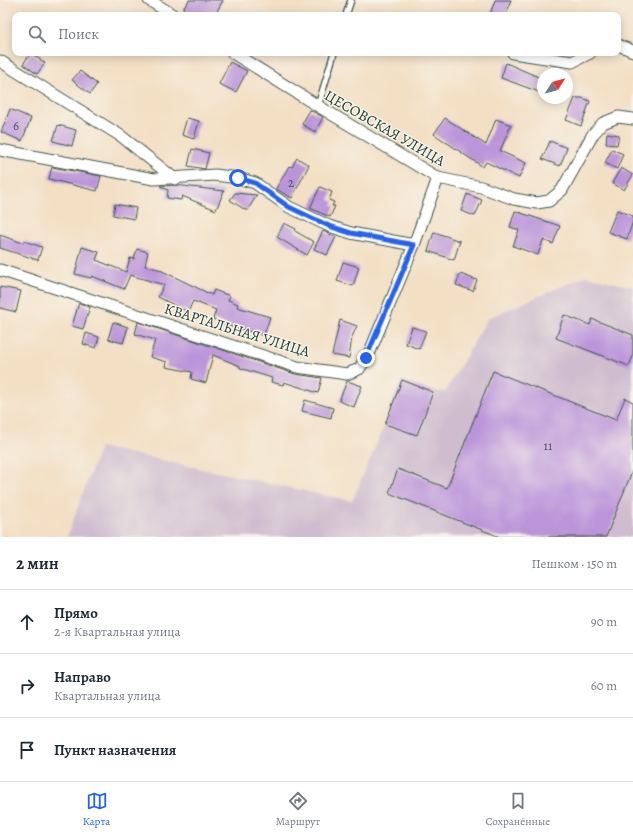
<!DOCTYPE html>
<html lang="ru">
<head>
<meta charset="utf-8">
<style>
  :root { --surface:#fff; --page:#f6f6f7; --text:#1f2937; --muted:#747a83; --line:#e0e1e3; --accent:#2563eb }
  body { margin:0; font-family:Alegreya,serif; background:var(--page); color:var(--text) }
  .compass { position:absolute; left:537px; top:68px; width:36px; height:36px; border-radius:50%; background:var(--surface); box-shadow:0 2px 10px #0003; rotate:54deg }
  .stop { position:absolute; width:12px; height:12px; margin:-9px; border:3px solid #2563eb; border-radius:50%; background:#fff }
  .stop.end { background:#2563eb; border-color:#fff; box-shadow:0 1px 4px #0008 }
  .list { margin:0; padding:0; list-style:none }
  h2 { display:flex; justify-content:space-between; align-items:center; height:52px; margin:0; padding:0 16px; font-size:17px }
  h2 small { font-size:13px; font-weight:400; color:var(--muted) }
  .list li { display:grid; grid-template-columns:26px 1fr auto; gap:12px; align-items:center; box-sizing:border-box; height:64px; padding:0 16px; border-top:1px solid var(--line) }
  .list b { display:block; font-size:15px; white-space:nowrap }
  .list p { margin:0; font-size:13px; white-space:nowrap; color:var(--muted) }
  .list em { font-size:13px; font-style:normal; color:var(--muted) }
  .icon { flex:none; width:22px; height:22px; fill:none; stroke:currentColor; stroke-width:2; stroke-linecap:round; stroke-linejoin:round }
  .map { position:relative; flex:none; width:633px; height:537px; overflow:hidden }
  .search { position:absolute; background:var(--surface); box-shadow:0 2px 10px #0003; left:12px; right:12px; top:12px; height:44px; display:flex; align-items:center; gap:10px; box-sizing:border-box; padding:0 14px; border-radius:8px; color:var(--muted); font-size:15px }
  .sheet { height:244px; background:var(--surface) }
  nav { display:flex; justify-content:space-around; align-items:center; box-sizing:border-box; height:56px; border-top:1px solid var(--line); background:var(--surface); font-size:11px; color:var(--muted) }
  nav a { display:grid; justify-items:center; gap:2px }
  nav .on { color:var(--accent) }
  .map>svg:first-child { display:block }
  .industrial { fill:#cfbdcf }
  .building { fill:#bb94da }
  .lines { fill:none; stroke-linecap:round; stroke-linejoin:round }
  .service-casing { stroke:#3f554a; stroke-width:8 }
  .minor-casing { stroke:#3f554a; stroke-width:13 }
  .service { stroke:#fff; stroke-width:5.5 }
  .minor { stroke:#fff; stroke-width:11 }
  .route { stroke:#2563eb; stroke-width:5 }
  .labels { text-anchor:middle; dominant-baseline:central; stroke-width:3; stroke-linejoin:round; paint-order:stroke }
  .number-label { font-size:13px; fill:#46535e }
  .street-label { font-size:15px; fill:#1f3d34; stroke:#f7f3e8 }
</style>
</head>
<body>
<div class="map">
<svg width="633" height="537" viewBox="0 0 633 537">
  <rect width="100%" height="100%" fill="#f7f3e8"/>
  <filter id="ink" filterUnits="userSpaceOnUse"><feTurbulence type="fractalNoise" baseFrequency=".025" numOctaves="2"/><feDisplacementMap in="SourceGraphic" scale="8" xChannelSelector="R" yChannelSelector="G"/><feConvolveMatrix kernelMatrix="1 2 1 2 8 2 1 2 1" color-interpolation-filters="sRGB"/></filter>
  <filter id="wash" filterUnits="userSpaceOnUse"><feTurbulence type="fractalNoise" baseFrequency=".012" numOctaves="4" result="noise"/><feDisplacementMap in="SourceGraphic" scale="16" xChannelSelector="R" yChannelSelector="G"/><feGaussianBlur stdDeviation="0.9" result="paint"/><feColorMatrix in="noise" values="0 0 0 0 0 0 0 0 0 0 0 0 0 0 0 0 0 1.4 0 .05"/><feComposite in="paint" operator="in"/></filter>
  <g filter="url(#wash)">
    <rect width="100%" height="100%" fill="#f3dfc4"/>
    <!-- industrial -->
    <polygon class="industrial" points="586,276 633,287 633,537 67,537 100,447 352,501 402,385 445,392 488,318"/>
    <g id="blocks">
      <!-- building -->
      <g class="building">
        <polygon points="189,0 223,0 215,15 192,15 183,9"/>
        <polygon points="495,0 511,0 506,15 490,15"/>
        <polygon points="31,53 45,63 37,74 23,64"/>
        <polygon points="230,62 247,71 236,92 219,84"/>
        <polygon points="506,63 543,79 539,92 501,78"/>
        <polygon points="80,71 97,84 90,94 72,80"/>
        <polygon points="575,98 582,98 590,101 581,126 566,120"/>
        <polygon points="10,109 31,118 22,141 1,132"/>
        <polygon points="310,110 323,117 315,132 302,124"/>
        <polygon points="187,118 199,121 194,139 182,135"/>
        <polygon points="445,118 486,145 496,119 511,125 500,151 526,163 519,178 486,162 483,167 434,134"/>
        <polygon points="58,125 76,130 72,146 53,141"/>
        <polygon points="607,133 619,135 617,145 606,144"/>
        <polygon points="550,141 567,148 560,166 542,159"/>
        <polygon points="192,149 209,153 205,169 188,166"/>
        <polygon points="612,149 623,154 617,169 605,163"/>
        <polygon points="297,158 309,165 292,198 276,189 289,166 292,167"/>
        <polygon points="52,167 101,176 97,191 49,179"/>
        <polygon points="621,168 633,175 624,190 612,183"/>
        <polygon points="178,185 183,186 224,191 216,210 182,196 181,200 167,198 168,190 160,186"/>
        <polygon points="320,187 332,192 329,200 334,202 332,206 335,206 330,217 310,208"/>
        <polygon points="235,193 257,195 247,211 230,200"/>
        <polygon points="467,194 482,200 475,216 461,211"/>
        <polygon points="115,204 136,208 134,219 113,215"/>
        <polygon points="617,210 633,216 633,221 627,239 608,232"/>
        <polygon points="515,211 560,226 553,244 543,240 538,255 513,246 519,230 510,227"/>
        <polygon points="284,223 296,229 295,231 314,242 307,255 277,237"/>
        <polygon points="323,231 336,237 327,255 314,249"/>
        <polygon points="434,232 460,241 454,260 428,251"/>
        <polygon points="0,235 23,243 24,241 42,247 38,260 0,248"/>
        <polygon points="82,247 99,252 96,260 126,272 130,258 134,259 137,249 148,252 145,266 158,269 212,295 214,290 230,296 228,300 238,304 237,307 270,317 264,335 229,326 213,319 216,310 193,301 188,312 158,297 164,285 130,275 124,289 92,276 91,278 75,274"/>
        <polygon points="343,262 359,267 353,286 337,281"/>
        <polygon points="460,274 477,280 473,291 456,285"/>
        <polygon points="0,287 21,291 16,312 0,308"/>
        <polygon points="79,303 90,307 83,329 72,326"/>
        <polygon points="564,315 590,325 592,319 633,335 633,356 629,366 556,338"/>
        <polygon points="340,320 357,326 352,337 349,358 332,355"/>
        <polygon points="113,322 128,327 123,343 108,339"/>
        <polygon points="138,322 295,374 322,378 318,393 284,382 283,385 271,382 272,378 240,368 240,366 213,355 206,383 191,379 192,372 166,367 167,362 150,357 155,340 135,334"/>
        <polygon points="412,327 426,331 419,349 406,344"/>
        <polygon points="86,333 99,337 96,348 83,344"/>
        <polygon points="493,371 616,420 625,398 633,402 633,469 606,537 500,537 389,493 398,469 447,488"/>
        <polygon points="402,380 433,392 417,435 385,424"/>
        <polygon points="347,381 362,386 354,407 339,401"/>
        <polygon points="305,400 333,408 331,418 302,411"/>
      </g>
    </g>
  </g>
  <g filter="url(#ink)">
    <use href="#blocks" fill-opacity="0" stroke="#3f554a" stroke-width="1"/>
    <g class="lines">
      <!-- service casing -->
      <g class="service-casing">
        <g id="service">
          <polyline points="346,15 351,0"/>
          <polyline points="318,106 334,53"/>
        </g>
      </g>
      <!-- minor casing -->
      <g class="minor-casing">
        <g id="minor">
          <polyline points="149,0 173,15"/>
          <polyline points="618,45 633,51"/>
          <polyline points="233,53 318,106 438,178 481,187 514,199 537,203 549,201 562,190 593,134 603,123 618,117 633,119"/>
          <polyline points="513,53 572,62 590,53"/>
          <polyline points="0,61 121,136 175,179"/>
          <polyline points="0,150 154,179 215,175 238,178 255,183 289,207 329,226 351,233 414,245 438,178"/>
          <polyline points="0,270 297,367 347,374 359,369 369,354 414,245"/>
        </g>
      </g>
      <!-- service -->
      <use href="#service" class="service"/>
      <!-- minor -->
      <use href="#minor" class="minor"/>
    </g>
  </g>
  <g class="lines" filter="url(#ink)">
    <!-- route -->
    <polyline class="route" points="238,178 255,183 289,207 329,226 351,233 414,245 366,358"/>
  </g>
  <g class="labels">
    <!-- number labels -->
    <g class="number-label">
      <text x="16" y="125">6</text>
      <text x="291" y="182">2</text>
      <text x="548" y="445">11</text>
    </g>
    <!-- street labels -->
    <g class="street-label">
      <text transform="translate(385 128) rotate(30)">ЦЕСОВСКАЯ УЛИЦА</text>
      <text transform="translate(237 330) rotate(17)">КВАРТАЛЬНАЯ УЛИЦА</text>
    </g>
  </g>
</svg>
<svg class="compass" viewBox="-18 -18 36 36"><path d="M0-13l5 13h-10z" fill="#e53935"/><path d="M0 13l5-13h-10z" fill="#747a83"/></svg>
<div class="stop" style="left:238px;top:178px"></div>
<div class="stop end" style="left:366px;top:358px"></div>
<div class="search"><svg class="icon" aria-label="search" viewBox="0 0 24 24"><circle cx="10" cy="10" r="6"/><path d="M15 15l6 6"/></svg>Поиск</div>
</div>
<section class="sheet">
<h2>2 мин<small>Пешком · 150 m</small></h2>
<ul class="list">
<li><svg class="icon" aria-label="ahead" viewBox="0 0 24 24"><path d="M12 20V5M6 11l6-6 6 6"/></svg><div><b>Прямо</b><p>2-я Квартальная улица</p></div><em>90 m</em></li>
<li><svg class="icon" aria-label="right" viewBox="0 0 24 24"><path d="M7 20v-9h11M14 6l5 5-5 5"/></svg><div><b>Направо</b><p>Квартальная улица</p></div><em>60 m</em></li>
<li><svg class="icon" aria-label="arrive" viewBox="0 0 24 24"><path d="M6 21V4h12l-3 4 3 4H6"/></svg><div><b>Пункт назначения</b></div></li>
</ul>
</section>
<nav>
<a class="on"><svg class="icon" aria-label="map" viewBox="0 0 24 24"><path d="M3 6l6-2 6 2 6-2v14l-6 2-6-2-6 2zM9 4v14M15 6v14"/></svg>Карта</a>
<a><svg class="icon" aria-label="directions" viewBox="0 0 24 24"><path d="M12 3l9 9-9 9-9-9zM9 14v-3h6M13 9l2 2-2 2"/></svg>Маршрут</a>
<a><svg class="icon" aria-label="saved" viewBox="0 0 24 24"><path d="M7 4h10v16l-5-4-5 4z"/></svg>Сохранённые</a>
</nav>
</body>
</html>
